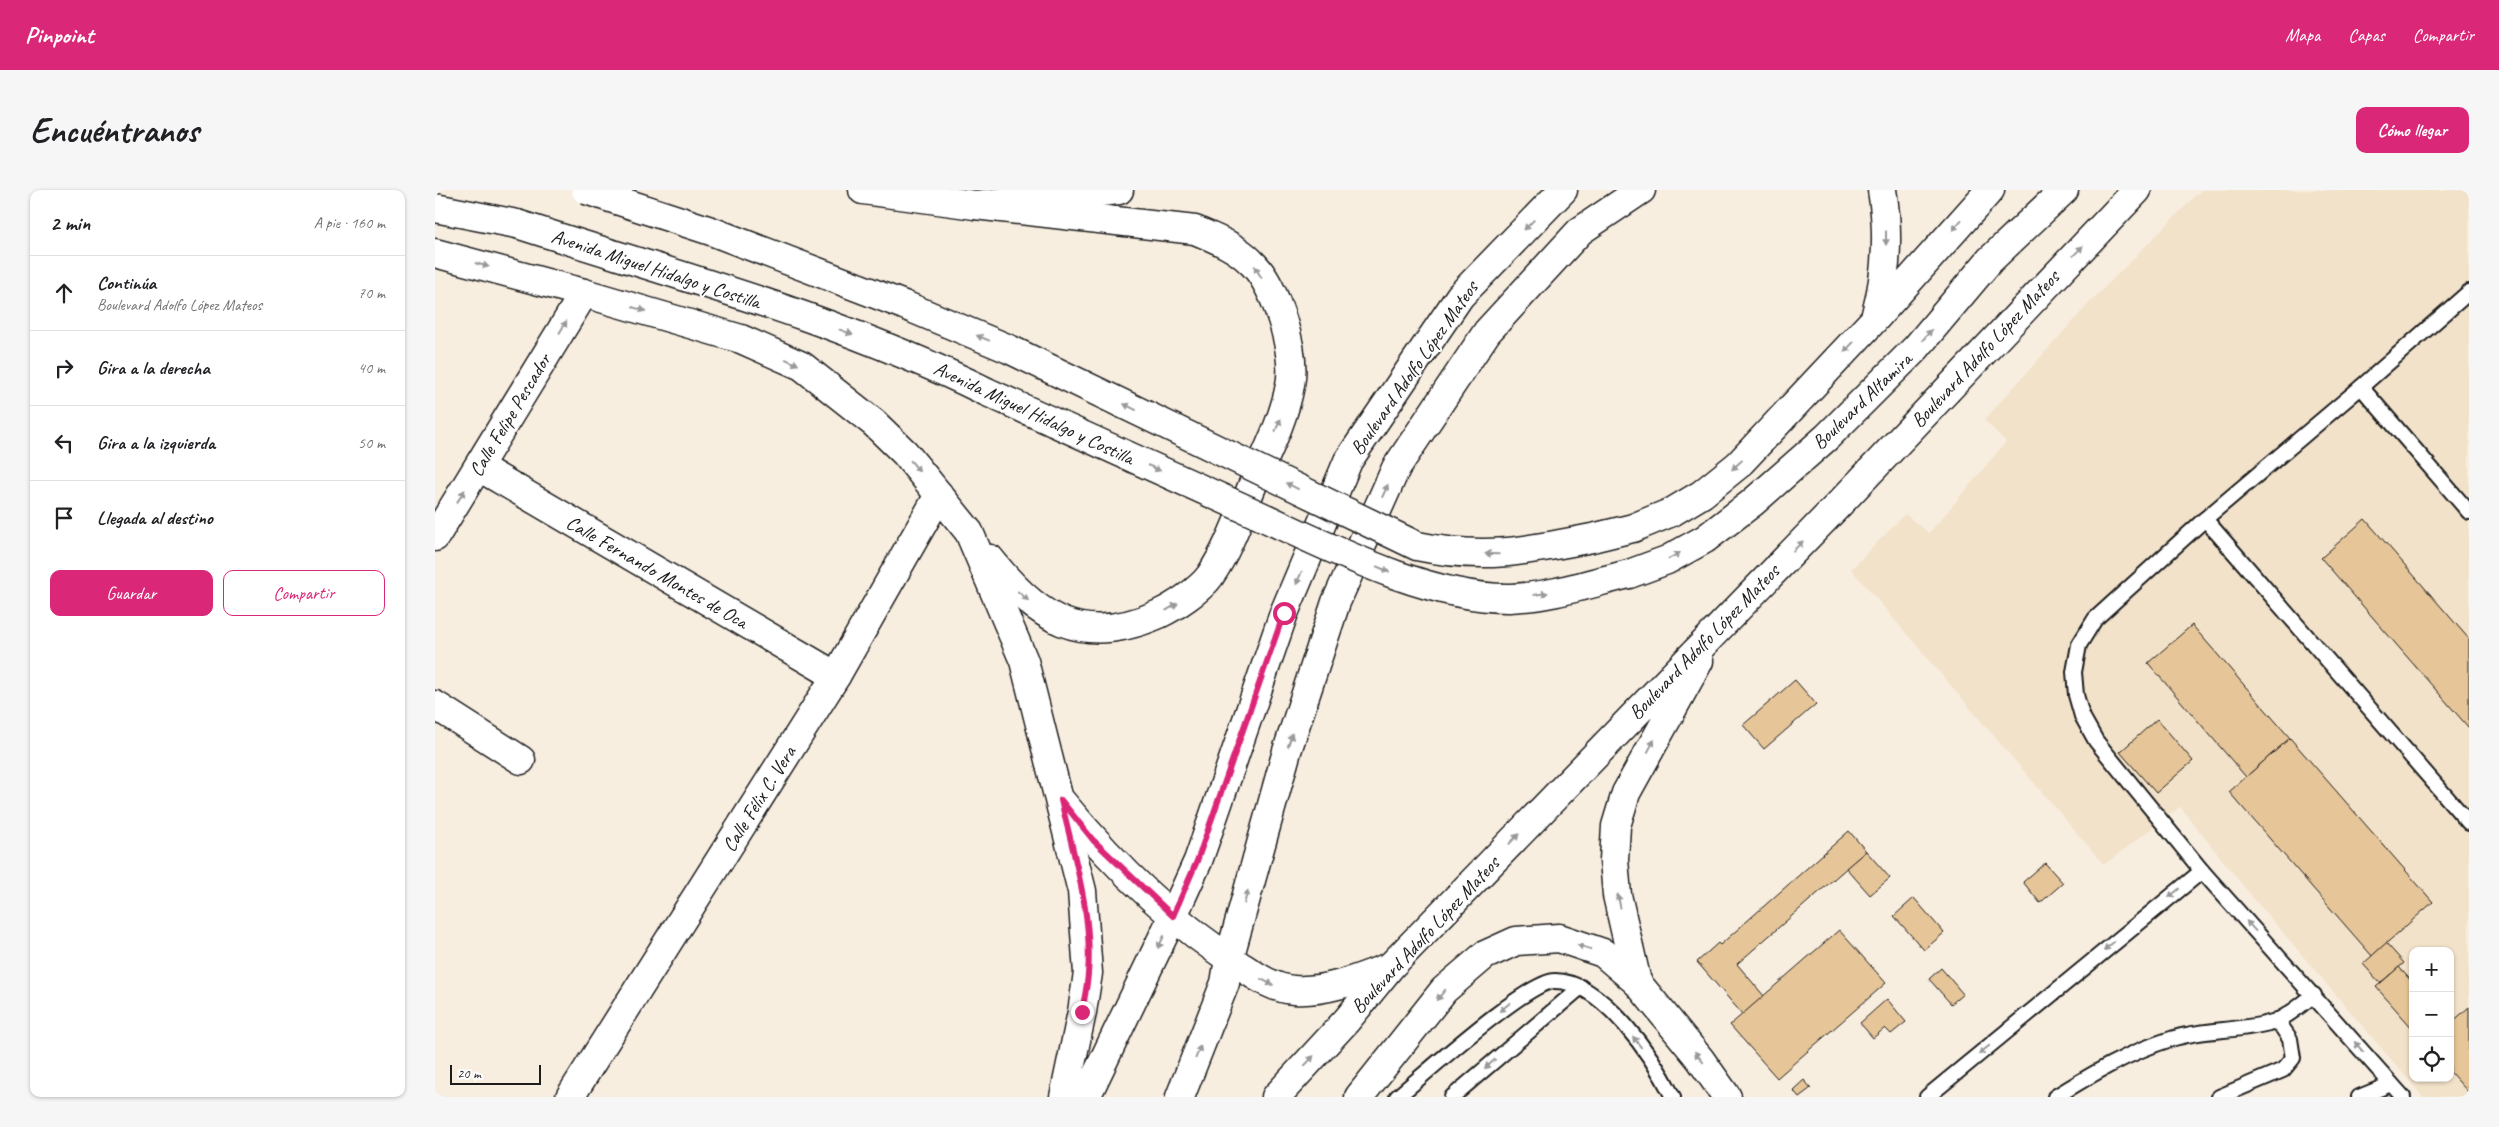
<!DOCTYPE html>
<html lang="es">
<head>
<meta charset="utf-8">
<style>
  :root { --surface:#fff; --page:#f6f6f6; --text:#202124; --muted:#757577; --line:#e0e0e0; --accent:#db2777 }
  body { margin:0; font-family:Caveat,sans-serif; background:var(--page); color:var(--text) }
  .controls { position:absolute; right:15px; bottom:15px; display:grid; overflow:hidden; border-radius:10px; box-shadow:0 1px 4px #0004 }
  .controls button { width:45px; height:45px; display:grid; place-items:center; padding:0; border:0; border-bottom:1px solid var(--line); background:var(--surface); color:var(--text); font:25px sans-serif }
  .scale { position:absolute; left:15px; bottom:12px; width:91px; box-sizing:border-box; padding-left:5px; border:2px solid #1c1c1c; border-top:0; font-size:14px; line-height:18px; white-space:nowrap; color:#1c1c1c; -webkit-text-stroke:4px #fff; paint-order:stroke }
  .stop { position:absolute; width:15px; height:15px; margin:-11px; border:4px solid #db2777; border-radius:50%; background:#fff }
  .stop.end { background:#db2777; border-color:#fff; box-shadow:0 1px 5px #0008 }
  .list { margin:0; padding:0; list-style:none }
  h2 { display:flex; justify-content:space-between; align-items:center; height:65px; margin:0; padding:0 20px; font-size:21px }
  h2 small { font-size:16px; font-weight:400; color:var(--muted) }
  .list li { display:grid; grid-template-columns:32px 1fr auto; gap:15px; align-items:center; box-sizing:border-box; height:75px; padding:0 20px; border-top:1px solid var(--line) }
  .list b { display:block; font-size:19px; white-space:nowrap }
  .list p { margin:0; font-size:16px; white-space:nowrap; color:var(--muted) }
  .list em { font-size:16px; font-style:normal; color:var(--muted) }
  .actions { display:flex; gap:10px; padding:15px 20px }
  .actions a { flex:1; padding:11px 0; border:1px solid var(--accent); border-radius:10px; text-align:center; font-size:18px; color:var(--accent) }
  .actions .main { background:var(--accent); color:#fff }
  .icon { flex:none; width:28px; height:28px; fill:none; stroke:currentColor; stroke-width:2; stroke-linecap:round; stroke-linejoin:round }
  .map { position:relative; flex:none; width:2034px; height:907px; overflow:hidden; border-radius:10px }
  header { display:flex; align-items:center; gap:30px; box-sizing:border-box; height:70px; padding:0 25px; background:var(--accent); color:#fff }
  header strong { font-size:24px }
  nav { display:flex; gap:28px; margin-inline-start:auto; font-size:18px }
  .intro { display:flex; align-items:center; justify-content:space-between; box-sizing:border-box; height:120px; padding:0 30px }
  h1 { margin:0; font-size:35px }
  .button { padding:12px 22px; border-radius:10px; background:var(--accent); color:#fff; font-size:18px; font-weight:700 }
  main { display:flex; gap:30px; padding:0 30px }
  aside { flex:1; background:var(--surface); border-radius:10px; box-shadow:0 1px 4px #0004 }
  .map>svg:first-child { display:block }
  .built { fill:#f3e2ca; fill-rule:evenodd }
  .building { fill:#e6c598; stroke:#1c1c1c }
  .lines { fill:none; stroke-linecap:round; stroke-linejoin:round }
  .service-casing { stroke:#1c1c1c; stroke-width:18 }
  .minor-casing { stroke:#1c1c1c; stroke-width:31 }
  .tertiary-casing { stroke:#1c1c1c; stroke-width:31 }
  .primary-casing { stroke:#1c1c1c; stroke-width:31 }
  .service { stroke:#fff; stroke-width:14 }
  .minor { stroke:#fff; stroke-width:28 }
  .tertiary { stroke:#fff; stroke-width:28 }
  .primary { stroke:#fff; stroke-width:28 }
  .primary-bridge-casing { stroke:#1c1c1c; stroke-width:31; stroke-linecap:butt }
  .primary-bridge { stroke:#fff; stroke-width:28 }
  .oneway { fill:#999 }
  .route { stroke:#db2777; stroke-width:6 }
  .labels { text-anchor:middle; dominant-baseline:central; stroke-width:4; stroke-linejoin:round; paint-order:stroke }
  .street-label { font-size:20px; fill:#1c1c1c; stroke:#fff }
</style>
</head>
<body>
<header>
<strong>Pinpoint</strong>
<nav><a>Mapa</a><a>Capas</a><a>Compartir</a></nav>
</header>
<div class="intro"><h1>Encuéntranos</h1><a class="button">Cómo llegar</a></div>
<main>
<aside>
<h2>2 min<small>A pie · 160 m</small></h2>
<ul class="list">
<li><svg class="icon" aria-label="ahead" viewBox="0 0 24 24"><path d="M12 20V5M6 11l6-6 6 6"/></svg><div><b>Continúa</b><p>Boulevard Adolfo López Mateos</p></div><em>70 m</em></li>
<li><svg class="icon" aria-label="right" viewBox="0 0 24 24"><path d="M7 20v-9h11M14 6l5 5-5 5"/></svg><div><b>Gira a la derecha</b></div><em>40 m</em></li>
<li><svg class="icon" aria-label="left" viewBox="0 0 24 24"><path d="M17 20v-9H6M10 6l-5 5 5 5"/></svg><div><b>Gira a la izquierda</b></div><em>50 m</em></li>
<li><svg class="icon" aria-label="arrive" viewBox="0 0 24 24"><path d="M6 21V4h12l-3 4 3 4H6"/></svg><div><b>Llegada al destino</b></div></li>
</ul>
<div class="actions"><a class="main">Guardar</a><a>Compartir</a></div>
</aside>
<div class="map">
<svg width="2034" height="907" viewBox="0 0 2034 907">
  <rect width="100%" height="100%" fill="#f8eee0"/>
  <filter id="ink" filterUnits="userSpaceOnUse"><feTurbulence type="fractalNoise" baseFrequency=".02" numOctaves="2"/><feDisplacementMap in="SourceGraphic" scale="10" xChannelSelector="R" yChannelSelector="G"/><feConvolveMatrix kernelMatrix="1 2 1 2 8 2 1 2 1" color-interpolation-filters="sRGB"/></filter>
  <g filter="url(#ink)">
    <!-- built -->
    <path class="built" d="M 1766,0 L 2034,0 L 2034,907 L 1988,907 L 1818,708 L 1745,617 L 1669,675 L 1416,379 L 1470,324 L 1494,343 L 1571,252 L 1549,230 L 1657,110 ZM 1978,761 L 2015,761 L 2015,888 L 1978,888 Z"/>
    <!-- building -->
    <g class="building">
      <polygon points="1930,329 2034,449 2034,538 1886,368"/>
      <polygon points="1757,435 1855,548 1811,587 1713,473"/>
      <polygon points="1360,490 1381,514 1329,559 1308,535"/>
      <polygon points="1722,529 1758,571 1721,603 1685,562"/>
      <polygon points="1855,548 1998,712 1937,766 1794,602"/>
      <polygon points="1414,641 1431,661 1302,774 1329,806 1308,825 1262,772 1283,753 1285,755"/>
      <polygon points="1431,661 1455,688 1435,705 1411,678"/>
      <polygon points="1610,673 1628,693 1605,713 1588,692"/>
      <polygon points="1479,708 1509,743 1489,760 1459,726"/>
      <polygon points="1404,740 1451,793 1342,888 1295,835"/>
      <polygon points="1951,753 1969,773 1945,793 1928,774"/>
      <polygon points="1964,777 1978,793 1978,839 1941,797"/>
      <polygon points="1506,778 1528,804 1516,814 1494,789"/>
      <polygon points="1452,809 1471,832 1456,844 1450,838 1438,848 1425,833"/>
      <polygon points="2034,817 2034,903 2015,882 2015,834"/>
      <polygon points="1369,890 1376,898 1364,907 1358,900"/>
    </g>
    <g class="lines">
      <!-- service casing -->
      <g class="service-casing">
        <g id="service">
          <polyline points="1926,197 2034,322"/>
          <polyline points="1770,329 2034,633"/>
          <path d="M 962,907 C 989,885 1092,791 1120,791 C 1168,791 1219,869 1238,907"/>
          <polyline points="1017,907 1146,797"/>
          <polyline points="1492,907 1767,681"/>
          <path d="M 1620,907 C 1657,884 1694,862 1736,849 C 1770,838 1807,842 1841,831 C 1854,826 1868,813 1879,805"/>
          <polyline points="1784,907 1848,880 1858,868 1855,849 1842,830"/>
          <polyline points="1924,907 1956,894"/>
          <polyline points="1968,907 1767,681 1661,551 1647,526 1641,505 1639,482 1644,455 1660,429 1770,329 1926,197 2034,102"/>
        </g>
      </g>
      <!-- minor casing -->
      <g class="minor-casing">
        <g id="minor">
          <polyline points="44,277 401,486"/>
          <polyline points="0,347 149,103"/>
          <polyline points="0,515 86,570"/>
          <polyline points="135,907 401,486 504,305"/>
          <polyline points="924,907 1009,800 1050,765 1081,751 1124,748 1168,763 1202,792 1265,869 1292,907"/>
        </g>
      </g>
      <!-- tertiary casing -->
      <g class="tertiary-casing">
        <g id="tertiary">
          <polyline points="428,0 540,15 684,0"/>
          <path d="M 540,15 L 760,40 C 781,49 800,56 816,72 C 840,94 862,162 855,195 C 849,229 832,262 818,294 C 805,325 794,358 775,386 C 765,400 739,417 724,424 C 647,458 603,430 555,369"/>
          <polyline points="0,63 149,103 306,149 367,176 439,233 470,263 534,342 589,471 647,701 653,783 647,822 629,907"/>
        </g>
      </g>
      <!-- primary casing -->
      <g class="primary-casing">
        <g id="primary">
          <polyline points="0,18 82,34"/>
          <path d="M 1441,124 C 1452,83 1454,42 1447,0"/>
          <polyline points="1157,348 1198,338 1237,322 1267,304 1303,275 1439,130 1555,0"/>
          <polyline points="1194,384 1232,370 1270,349 1317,313 1392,247 1481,158 1555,70 1629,0"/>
          <path d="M 626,611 C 678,674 737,733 807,777 C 822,787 840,799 859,800 C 892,802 923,789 954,777"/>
          <polyline points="1202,792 1182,705 1179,670 1181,636 1191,603 1264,471"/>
          <polyline points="651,907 738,726 763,671 849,423 913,271 1025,106 1128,0"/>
          <polyline points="745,907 790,793 794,769 852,561 901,412 961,278 1052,142 1145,41 1206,0"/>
          <polyline points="841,907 912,830 956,776 1409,309 1702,0"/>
        </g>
      </g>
      <!-- service -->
      <use href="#service" class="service"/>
      <!-- minor -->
      <use href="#minor" class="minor"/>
      <!-- tertiary -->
      <use href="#tertiary" class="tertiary"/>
      <!-- primary -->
      <use href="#primary" class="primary"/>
      <!-- primary-bridge casing -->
      <g class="primary-bridge-casing">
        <g id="primary-bridge">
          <path d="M 151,0 L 276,41 L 469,115 L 574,159 L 982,356 C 1048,370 1092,361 1157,348"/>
          <path d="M 82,34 C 240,85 403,128 552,202 C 639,242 727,281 815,321 C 890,355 991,409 1075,408 C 1115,407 1156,393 1194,384"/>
        </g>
      </g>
      <!-- primary-bridge -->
      <use href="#primary-bridge" class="primary-bridge"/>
    </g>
    <!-- one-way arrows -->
    <defs><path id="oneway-solid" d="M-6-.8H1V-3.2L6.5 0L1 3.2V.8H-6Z" transform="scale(1.25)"/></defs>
    <g class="oneway">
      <use href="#oneway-solid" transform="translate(1094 35) rotate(134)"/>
      <use href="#oneway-solid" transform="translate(1522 35) rotate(131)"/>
      <use href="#oneway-solid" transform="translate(1451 48) rotate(90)"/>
      <use href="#oneway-solid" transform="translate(1643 61) rotate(-46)"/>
      <use href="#oneway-solid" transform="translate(47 75) rotate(15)"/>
      <use href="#oneway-solid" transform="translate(823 82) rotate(-121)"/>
      <use href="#oneway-solid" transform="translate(204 119) rotate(16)"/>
      <use href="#oneway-solid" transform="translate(128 137) rotate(-59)"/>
      <use href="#oneway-solid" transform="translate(411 142) rotate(20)"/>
      <use href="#oneway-solid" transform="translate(1492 145) rotate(-50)"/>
      <use href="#oneway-solid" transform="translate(548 148) rotate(-158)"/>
      <use href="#oneway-solid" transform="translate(1414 157) rotate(133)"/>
      <use href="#oneway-solid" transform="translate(357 172) rotate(24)"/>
      <use href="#oneway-solid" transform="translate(695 217) rotate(-154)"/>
      <use href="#oneway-solid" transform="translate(843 235) rotate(-67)"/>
      <use href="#oneway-solid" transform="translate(1302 275) rotate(137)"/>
      <use href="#oneway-solid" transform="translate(480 276) rotate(50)"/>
      <use href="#oneway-solid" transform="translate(719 278) rotate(24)"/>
      <use href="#oneway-solid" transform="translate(857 296) rotate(-154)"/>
      <use href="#oneway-solid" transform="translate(950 301) rotate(-66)"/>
      <use href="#oneway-solid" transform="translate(26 306) rotate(-58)"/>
      <use href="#oneway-solid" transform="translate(1363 356) rotate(-45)"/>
      <use href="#oneway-solid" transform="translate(1057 364) rotate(-179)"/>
      <use href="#oneway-solid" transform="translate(1239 366) rotate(-29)"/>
      <use href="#oneway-solid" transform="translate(948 379) rotate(23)"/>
      <use href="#oneway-solid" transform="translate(864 388) rotate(113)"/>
      <use href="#oneway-solid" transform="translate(1106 404) rotate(-8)"/>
      <use href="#oneway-solid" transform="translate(588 406) rotate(41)"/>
      <use href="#oneway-solid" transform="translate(737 417) rotate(-31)"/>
      <use href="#oneway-solid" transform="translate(855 550) rotate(-72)"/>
      <use href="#oneway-solid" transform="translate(1216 556) rotate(-62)"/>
      <use href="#oneway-solid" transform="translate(1079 649) rotate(-46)"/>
      <use href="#oneway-solid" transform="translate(1739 703) rotate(141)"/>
      <use href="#oneway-solid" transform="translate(811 707) rotate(-75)"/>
      <use href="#oneway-solid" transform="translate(1184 711) rotate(-102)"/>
      <use href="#oneway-solid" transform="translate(1816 736) rotate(-132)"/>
      <use href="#oneway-solid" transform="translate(726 752) rotate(116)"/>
      <use href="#oneway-solid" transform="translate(1674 756) rotate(140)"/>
      <use href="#oneway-solid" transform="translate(1149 757) rotate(-162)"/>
      <use href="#oneway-solid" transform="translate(832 792) rotate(26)"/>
      <use href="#oneway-solid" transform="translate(1006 805) rotate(130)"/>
      <use href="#oneway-solid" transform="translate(1070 817) rotate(141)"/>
      <use href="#oneway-solid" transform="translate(1202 852) rotate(-128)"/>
      <use href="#oneway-solid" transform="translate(1924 857) rotate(-131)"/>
      <use href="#oneway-solid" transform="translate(1549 860) rotate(140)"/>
      <use href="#oneway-solid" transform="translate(763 862) rotate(-69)"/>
      <use href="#oneway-solid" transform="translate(1264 867) rotate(-128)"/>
      <use href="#oneway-solid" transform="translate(874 871) rotate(-47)"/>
      <use href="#oneway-solid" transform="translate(1055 874) rotate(139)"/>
    </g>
  </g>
  <g class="lines" filter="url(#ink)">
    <!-- route -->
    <path class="route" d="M 647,822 C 649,810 652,797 653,784 C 658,726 639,667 626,610 L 658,650 L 738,726 L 762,671 L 849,423"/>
  </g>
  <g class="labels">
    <!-- street labels -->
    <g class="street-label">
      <text transform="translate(221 79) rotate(18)">Avenida Miguel Hidalgo y Costilla</text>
      <text transform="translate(1550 159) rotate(-47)">Boulevard Adolfo López Mateos</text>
      <text transform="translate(979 178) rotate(-55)">Boulevard Adolfo López Mateos</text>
      <text transform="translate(1427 211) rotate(-44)">Boulevard Altamira</text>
      <text transform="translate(599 223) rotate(25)">Avenida Miguel Hidalgo y Costilla</text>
      <text transform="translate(75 225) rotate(-59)">Calle Felipe Pescador</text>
      <text transform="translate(222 382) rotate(30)">Calle Fernando Montes de Oca</text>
      <text transform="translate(1269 452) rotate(-46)">Boulevard Adolfo López Mateos</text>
      <text transform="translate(324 609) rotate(-58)">Calle Félix C. Vera</text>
      <text transform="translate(990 745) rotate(-47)">Boulevard Adolfo López Mateos</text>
    </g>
  </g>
</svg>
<div class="controls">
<button>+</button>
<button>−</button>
<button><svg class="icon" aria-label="locate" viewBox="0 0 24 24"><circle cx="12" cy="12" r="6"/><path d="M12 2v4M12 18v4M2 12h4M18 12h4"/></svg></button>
</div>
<div class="scale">20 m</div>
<div class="stop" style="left:849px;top:423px"></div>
<div class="stop end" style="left:647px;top:822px"></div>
</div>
</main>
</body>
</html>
